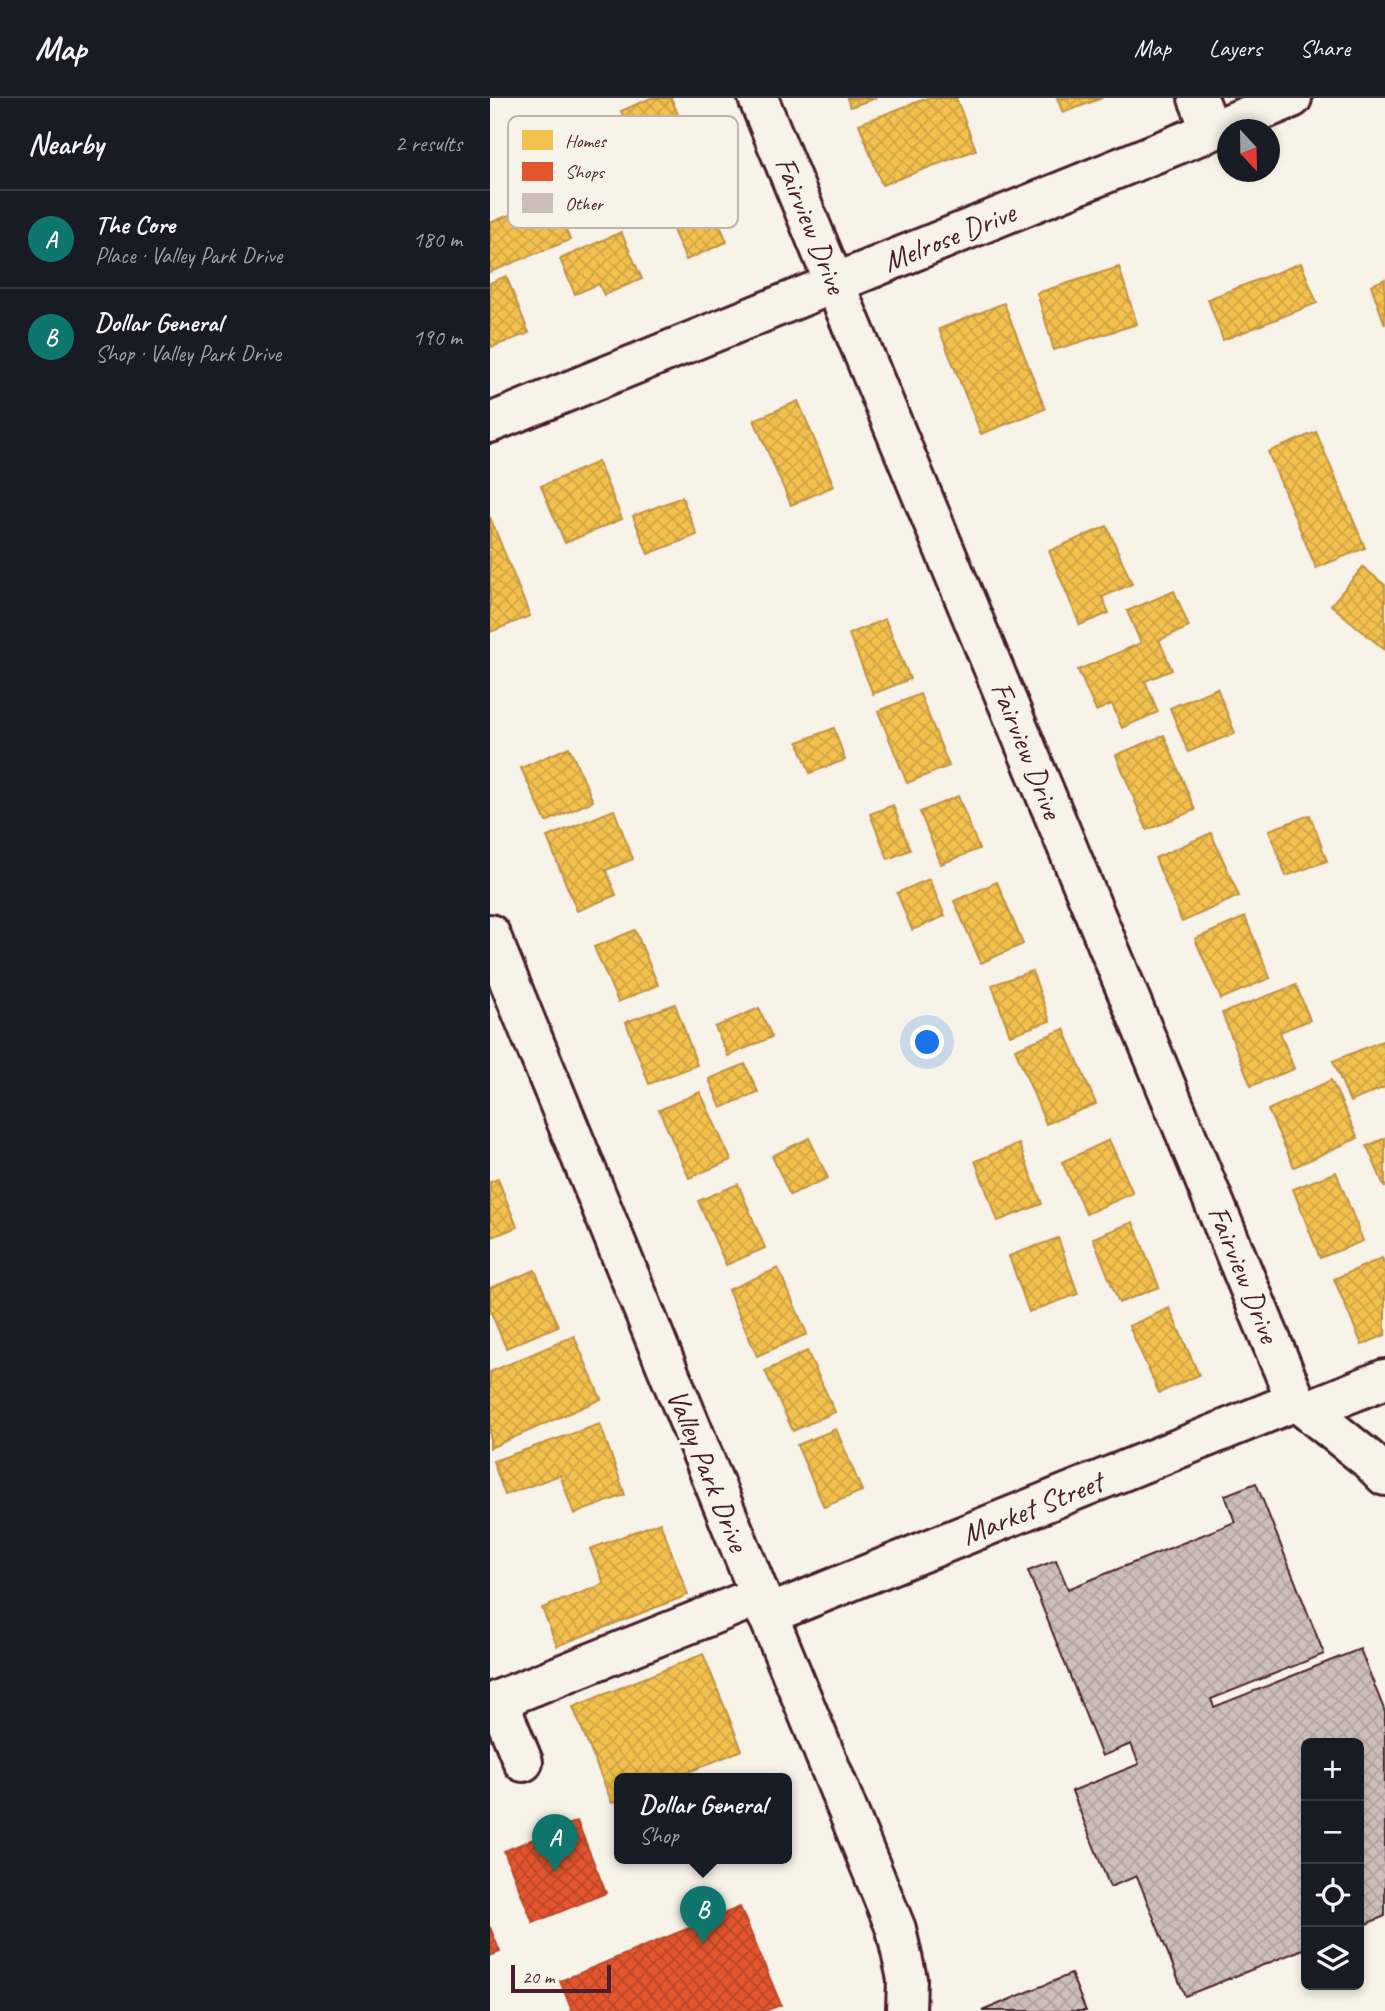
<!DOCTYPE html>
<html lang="en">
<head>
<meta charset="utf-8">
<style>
  :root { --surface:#171b24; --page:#20242c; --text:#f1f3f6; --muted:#9ea1a6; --line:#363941; --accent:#0f766e }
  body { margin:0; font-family:Caveat,sans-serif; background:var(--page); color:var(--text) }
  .controls { position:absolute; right:21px; bottom:21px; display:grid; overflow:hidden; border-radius:10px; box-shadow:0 4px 10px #0003 }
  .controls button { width:63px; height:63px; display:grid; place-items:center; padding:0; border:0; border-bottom:2px solid var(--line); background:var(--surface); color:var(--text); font:35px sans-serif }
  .compass { position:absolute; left:727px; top:21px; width:63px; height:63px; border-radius:50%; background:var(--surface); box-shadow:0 4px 10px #0003; rotate:158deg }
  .scale { position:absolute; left:21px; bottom:18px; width:100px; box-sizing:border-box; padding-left:7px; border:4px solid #4a1f2b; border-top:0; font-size:19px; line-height:24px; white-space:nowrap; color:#4a1f2b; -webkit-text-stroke:5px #f7f3e8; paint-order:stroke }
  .you { position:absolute; left:438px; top:945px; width:24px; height:24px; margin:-18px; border:5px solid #fff; border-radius:50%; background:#1a73e8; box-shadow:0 0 0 10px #1a73e833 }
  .badge { display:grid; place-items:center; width:46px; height:46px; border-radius:50%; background:var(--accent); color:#fff; font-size:23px; font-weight:700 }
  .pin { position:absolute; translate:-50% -58px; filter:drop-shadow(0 2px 4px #0008) }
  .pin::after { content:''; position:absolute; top:37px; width:24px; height:21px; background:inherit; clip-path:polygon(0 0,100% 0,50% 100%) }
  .popup { position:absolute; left:124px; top:1675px; width:178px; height:91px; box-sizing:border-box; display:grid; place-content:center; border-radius:10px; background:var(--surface); filter:drop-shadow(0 2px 5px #0005); font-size:23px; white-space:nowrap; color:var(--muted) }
  .popup b { font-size:26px; color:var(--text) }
  .popup::after { content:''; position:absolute; left:50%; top:100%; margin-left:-14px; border:14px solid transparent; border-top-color:var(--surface) }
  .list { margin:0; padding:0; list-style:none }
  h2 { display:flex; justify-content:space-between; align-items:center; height:91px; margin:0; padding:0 28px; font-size:30px }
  h2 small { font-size:23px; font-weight:400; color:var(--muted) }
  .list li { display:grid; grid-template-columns:46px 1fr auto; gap:21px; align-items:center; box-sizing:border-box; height:98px; padding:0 28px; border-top:2px solid var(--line) }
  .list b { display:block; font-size:26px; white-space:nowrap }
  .list p { margin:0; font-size:23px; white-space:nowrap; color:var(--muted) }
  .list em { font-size:23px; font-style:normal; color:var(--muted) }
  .icon { flex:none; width:38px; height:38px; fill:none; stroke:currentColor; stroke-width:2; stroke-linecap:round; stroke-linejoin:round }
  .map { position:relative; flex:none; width:895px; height:1913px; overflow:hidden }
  header { display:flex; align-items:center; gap:42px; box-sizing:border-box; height:98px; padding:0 35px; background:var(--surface); border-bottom:2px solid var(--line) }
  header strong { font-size:33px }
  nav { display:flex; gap:38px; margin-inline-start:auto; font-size:24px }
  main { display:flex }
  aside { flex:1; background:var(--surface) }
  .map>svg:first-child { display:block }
  .homes { fill:url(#homes-cross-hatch); stroke:#c09044; stroke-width:2 }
  .shops { fill:url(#shops-cross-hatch); stroke:#b6462d; stroke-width:2 }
  .building { fill:url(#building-cross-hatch); stroke:#4a1f2b; stroke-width:2 }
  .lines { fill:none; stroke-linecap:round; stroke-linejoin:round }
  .minor-casing { stroke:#4a1f2b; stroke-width:44 }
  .minor { stroke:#f7f3e8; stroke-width:38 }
  .labels { text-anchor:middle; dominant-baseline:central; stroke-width:7; stroke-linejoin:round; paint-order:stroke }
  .street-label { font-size:30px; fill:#4a1f2b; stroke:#f7f3e8 }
  .key { fill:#f7f3e8; stroke:#c3b3af; stroke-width:2 }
  .key-label { font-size:19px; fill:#4a1f2b }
</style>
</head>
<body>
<header>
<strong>Map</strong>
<nav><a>Map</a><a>Layers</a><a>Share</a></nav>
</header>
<main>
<aside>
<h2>Nearby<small>2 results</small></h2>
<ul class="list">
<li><span class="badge">A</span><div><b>The Core</b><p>Place · Valley Park Drive</p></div><em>180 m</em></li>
<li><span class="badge">B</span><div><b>Dollar General</b><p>Shop · Valley Park Drive</p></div><em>190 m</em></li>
</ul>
</aside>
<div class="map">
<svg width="895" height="1913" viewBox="0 0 895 1913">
  <defs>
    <pattern id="homes-cross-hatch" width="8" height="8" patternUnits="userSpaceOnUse" patternTransform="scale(1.75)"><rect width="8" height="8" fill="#f2c14e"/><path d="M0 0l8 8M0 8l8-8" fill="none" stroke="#d1a544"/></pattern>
    <pattern id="shops-cross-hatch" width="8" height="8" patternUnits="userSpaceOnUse" patternTransform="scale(1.75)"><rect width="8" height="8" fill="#e4572e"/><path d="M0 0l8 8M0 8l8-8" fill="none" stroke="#bb4727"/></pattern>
    <pattern id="building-cross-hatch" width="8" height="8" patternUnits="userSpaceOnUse" patternTransform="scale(1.75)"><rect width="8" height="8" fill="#ccbfb9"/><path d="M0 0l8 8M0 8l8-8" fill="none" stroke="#b1a49f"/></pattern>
  </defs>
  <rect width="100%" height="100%" fill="#f7f3e8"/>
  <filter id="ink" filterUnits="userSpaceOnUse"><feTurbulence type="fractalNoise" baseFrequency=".0143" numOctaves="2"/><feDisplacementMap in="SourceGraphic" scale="14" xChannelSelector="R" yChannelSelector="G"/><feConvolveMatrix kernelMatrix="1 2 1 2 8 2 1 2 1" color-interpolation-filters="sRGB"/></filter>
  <g filter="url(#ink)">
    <!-- homes -->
    <g class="homes">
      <polygon points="161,0 181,0 201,47 154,68 131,13"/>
      <polygon points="357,0 386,0 360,9"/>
      <polygon points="437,0 466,0 486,52 392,87 369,26"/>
      <polygon points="567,0 612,0 573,15"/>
      <polygon points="203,63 237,144 196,162 161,81"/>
      <polygon points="62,99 80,142 0,174 0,125"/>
      <polygon points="131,134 152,181 114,197 109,186 85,196 70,161"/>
      <polygon points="811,165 827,205 733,242 718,201"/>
      <polygon points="629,169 647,226 564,252 547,195"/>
      <polygon points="16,178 39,235 2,249 0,244 0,185"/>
      <polygon points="895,181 895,227 881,187"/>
      <polygon points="514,205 555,311 491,336 449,231"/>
      <polygon points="308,303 344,388 301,407 264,322"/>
      <polygon points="826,334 875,450 826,470 778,354"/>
      <polygon points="108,364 132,421 75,445 51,388"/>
      <polygon points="192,399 207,437 158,456 143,418"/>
      <polygon points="0,419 40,518 0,534"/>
      <polygon points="617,428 642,486 612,499 619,515 590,527 559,453"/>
      <polygon points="873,469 895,487 895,552 841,507"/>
      <polygon points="684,493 699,529 669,542 682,572 655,583 668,614 632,630 622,606 606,613 588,572 651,545 637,513"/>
      <polygon points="395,521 420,581 383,596 359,536"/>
      <polygon points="727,590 745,635 698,654 680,610"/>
      <polygon points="430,596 459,668 417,685 388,613"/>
      <polygon points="344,630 355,662 320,675 308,644"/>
      <polygon points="674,637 705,712 657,732 626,657"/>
      <polygon points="79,649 103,703 56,724 31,670"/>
      <polygon points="468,698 489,751 451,766 430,714"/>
      <polygon points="403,707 420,752 398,761 380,716"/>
      <polygon points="124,712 143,761 116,772 126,797 87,813 57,739"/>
      <polygon points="820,717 837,763 796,778 779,732"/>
      <polygon points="721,735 749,798 692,824 665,760"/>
      <polygon points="439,781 455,818 422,832 407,795"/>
      <polygon points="507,784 533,846 491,865 464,803"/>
      <polygon points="755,819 780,880 731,901 705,841"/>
      <polygon points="145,832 168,887 128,904 104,849"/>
      <polygon points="542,873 560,923 520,937 502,887"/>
      <polygon points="806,887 820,922 790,934 804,971 761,988 732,915"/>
      <polygon points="185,906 207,967 159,986 136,924"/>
      <polygon points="269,910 282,939 238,958 225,929"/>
      <polygon points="574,931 606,1006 556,1026 525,951"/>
      <polygon points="892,943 895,951 895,989 860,1004 843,963"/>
      <polygon points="255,966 268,994 231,1010 219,981"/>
      <polygon points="841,982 868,1040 804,1069 778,1012"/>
      <polygon points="210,994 241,1062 199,1080 169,1012"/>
      <polygon points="319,1040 338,1080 300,1097 282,1058"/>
      <polygon points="895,1040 895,1090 877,1048"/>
      <polygon points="619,1042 643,1095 596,1116 572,1064"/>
      <polygon points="529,1046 552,1106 508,1123 485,1063"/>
      <polygon points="846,1074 873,1143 830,1160 803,1091"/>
      <polygon points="8,1081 27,1129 0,1140 0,1084"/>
      <polygon points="248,1086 275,1150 236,1167 208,1103"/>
      <polygon points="643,1124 669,1189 629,1205 603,1140"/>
      <polygon points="568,1140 588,1196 539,1214 519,1158"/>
      <polygon points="892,1160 895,1167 895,1237 872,1247 844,1181"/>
      <polygon points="288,1170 317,1236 267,1258 238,1192"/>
      <polygon points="45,1172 68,1228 16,1250 0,1212 0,1190"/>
      <polygon points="679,1210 709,1277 669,1295 639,1228"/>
      <polygon points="84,1238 111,1301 0,1350 0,1274"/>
      <polygon points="317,1253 345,1314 303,1333 275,1273"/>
      <polygon points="110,1326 135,1397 84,1416 70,1377 15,1397 3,1363"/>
      <polygon points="346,1331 372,1393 334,1409 307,1347"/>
      <polygon points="170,1424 198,1497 67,1548 52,1510 114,1486 100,1451"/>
      <polygon points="213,1556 252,1652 184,1680 129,1680 129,1702 122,1705 83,1609"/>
    </g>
    <!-- shops -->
    <g class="shops">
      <polygon points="87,1723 116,1795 43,1825 14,1753"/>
      <polygon points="250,1809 291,1907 275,1913 82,1913 70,1883"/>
      <polygon points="0,1829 10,1854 0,1858"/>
    </g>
    <!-- building -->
    <g class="building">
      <polygon points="766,1385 834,1556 721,1601 724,1609 870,1551 895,1614 895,1818 869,1829 869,1645 816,1645 816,1850 695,1898 647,1778 620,1789 582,1693 649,1666 641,1646 612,1658 538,1473 566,1462 578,1491 745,1424 735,1397"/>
      <polygon points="581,1876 596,1913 492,1913"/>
    </g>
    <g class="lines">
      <!-- minor casing -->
      <g class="minor-casing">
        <g id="minor">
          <polyline points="268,0 806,1303"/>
          <polyline points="708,0 721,33"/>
          <polyline points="0,325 802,0"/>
          <polyline points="0,836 406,1831 417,1881 416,1913"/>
          <polyline points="806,1303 878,1361 895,1378"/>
          <polyline points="818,1312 895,1281"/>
          <polyline points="277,1517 806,1303"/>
          <polyline points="33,1664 8,1602 269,1498"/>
        </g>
      </g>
      <!-- minor -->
      <use href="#minor" class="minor"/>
    </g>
  </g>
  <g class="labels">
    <!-- street labels -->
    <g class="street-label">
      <text transform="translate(321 127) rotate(68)">Fairview Drive</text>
      <text transform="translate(459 139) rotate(-22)">Melrose Drive</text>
      <text transform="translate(537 652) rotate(68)">Fairview Drive</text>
      <text transform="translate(754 1176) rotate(68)">Fairview Drive</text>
      <text transform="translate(218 1372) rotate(68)">Valley Park Drive</text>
      <text transform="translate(542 1410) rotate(-22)">Market Street</text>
    </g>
  </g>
  <!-- legend -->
  <rect x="18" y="18" width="230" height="112" rx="10" class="key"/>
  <rect x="32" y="32" width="31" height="20" fill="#f2c14e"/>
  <rect x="32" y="64" width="31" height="19" fill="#e4572e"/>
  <rect x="32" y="95" width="31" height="20" fill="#ccbfb9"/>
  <g class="key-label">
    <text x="75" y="49">Homes</text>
    <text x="75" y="80">Shops</text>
    <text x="75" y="112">Other</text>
  </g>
</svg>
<div class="controls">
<button>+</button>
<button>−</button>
<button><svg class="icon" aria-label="locate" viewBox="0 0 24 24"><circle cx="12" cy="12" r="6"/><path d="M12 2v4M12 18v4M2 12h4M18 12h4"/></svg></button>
<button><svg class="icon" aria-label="layers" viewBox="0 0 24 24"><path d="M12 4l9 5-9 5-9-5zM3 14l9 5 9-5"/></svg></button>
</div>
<svg class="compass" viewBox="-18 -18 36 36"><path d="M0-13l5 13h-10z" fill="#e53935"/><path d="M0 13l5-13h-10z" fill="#9ea1a6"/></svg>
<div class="scale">20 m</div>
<div class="you"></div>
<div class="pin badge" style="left:65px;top:1774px">A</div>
<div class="pin badge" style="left:213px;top:1846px">B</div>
<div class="popup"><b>Dollar General</b>Shop</div>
</div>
</main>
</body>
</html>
